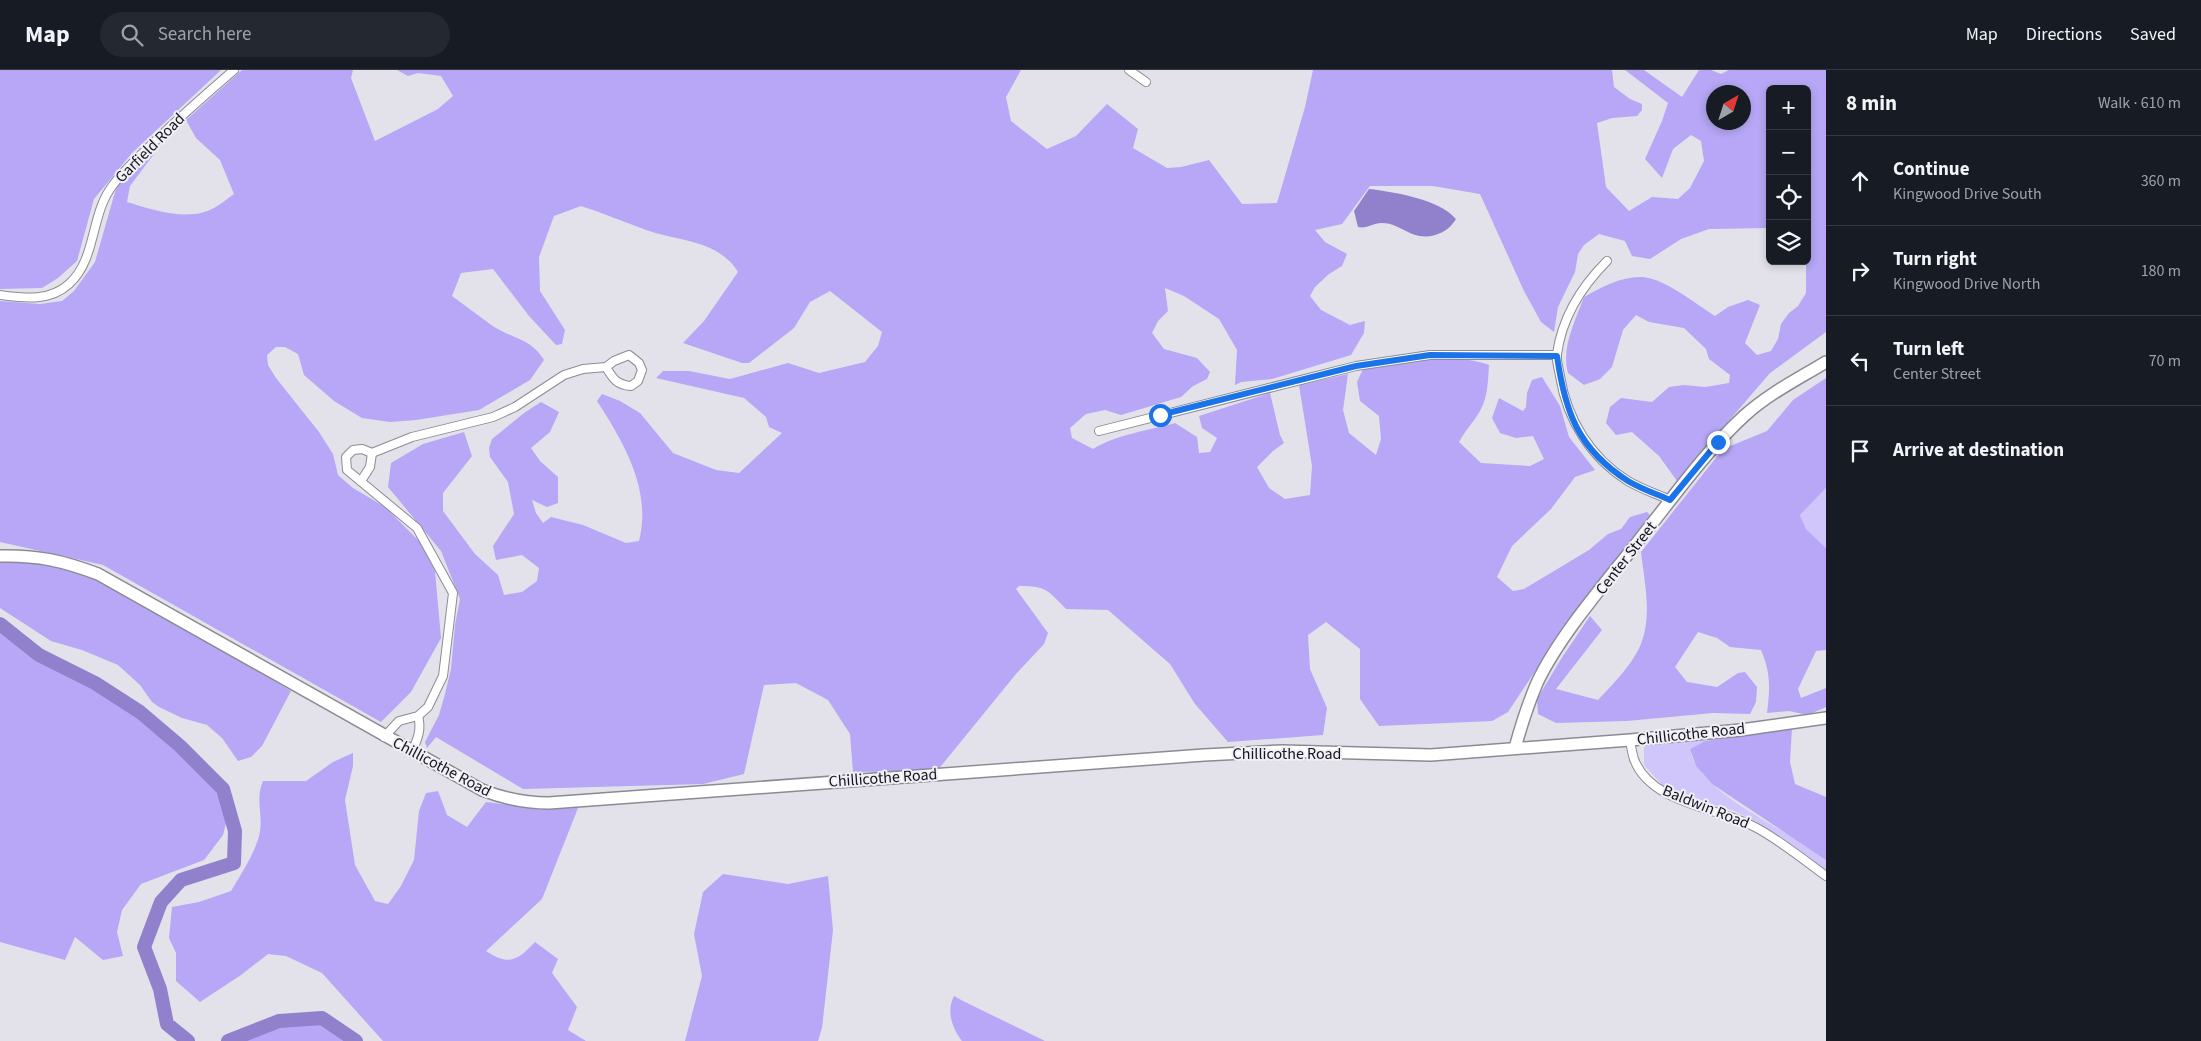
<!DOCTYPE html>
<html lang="en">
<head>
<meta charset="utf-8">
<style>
  :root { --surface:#171b24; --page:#242831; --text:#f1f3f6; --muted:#9ea1a6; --line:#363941 }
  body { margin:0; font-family:"Source Sans 3",sans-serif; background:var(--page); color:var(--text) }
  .controls { position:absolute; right:15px; top:15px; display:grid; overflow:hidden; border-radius:8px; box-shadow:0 2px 8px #0003 }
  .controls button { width:45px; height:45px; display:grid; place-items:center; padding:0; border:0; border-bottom:1px solid var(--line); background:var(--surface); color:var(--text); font:25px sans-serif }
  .compass { position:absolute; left:1706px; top:15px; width:45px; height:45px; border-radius:50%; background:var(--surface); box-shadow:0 2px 8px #0003; rotate:39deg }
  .stop { position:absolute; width:15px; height:15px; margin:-11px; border:4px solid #1a73e8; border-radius:50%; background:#fff }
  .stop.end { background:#1a73e8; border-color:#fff; box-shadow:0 1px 5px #0008 }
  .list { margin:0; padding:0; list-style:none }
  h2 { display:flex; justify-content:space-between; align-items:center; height:65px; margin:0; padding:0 20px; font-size:21px }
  h2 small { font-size:16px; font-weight:400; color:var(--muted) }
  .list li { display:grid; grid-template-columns:32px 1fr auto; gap:15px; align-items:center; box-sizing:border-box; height:90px; padding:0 20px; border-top:1px solid var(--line) }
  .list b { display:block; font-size:19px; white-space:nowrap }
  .list p { margin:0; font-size:16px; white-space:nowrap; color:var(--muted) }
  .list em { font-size:16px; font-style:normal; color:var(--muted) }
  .icon { flex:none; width:28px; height:28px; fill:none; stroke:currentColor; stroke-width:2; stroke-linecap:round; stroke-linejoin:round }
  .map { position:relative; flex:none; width:1826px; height:971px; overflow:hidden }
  header { display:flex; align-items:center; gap:30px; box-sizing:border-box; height:70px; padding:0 25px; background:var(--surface); border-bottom:1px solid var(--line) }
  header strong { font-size:24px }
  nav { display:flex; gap:28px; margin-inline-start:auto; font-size:18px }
  .search { width:350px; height:45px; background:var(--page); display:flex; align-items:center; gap:12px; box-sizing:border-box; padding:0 18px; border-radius:28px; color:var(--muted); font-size:19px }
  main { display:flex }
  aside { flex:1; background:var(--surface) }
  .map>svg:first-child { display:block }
  .green { fill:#d0c6fc }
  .forest { fill:#b7a7f6; fill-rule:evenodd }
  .water { fill:#9181cc }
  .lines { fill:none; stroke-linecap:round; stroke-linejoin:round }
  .river { stroke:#9181cc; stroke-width:14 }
  .street-casing { stroke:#8c8b93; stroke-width:10 }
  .secondary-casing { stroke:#8c8b93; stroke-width:14 }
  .street { stroke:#fff; stroke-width:8 }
  .secondary { stroke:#fff; stroke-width:11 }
  .route { stroke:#1a73e8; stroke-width:6 }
  .labels { text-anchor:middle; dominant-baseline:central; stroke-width:4; stroke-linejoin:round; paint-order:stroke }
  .street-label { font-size:16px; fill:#161518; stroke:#f0eff8 }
</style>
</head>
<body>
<header>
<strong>Map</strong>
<div class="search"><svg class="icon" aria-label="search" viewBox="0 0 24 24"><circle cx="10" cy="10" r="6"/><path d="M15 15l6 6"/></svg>Search here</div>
<nav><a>Map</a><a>Directions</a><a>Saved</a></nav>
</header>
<main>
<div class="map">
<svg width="1826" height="971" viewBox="0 0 1826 971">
  <rect width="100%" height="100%" fill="#e3e2ea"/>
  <!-- green -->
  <g class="green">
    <polygon points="1826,418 1826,478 1806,459 1800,445"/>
    <path d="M 1659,671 L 1705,671 L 1690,679 C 1692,685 1693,692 1697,697 C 1724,735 1789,760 1826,790 L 1826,800 L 1757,752 L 1732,740 L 1703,732 L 1663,716 L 1644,695 L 1644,677 Z"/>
  </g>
  <!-- forest -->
  <g class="forest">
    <polygon points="0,0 221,0 132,83 94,129 77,191 58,208 42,218 0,219"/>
    <path d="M 242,0 L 353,0 L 351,8 L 375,71 L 438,39 L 453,26 L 441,6 L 418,3 L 408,6 L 397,0 L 1021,0 L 1006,27 L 1011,51 L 1047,79 L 1076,66 L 1107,34 L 1138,59 L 1133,78 L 1167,98 L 1181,97 L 1209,90 L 1242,134 L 1277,133 L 1305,37 L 1313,0 L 1612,0 L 1614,17 L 1630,29 L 1642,34 L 1642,40 L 1637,46 L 1612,48 L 1597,53 L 1606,117 L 1629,141 L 1652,127 L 1678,129 L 1690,118 L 1704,91 L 1701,71 L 1691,65 L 1673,79 L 1662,108 L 1645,89 L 1662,51 L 1668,33 L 1625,0 L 1644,0 L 1682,27 L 1699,0 L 1711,0 L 1721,4 L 1729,0 L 1826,0 L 1826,262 L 1770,303 L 1677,411 L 1659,386 L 1632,362 L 1616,365 L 1606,353 L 1610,337 L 1621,328 L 1652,332 L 1669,317 L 1684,315 L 1705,317 L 1729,313 L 1730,305 L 1709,289 L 1706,279 L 1684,258 L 1649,252 L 1636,245 L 1623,260 L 1612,297 L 1600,309 L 1584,315 L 1568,303 C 1561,277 1575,252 1584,227 C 1601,217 1622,206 1643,207 C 1665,209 1696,234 1715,246 L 1728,237 L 1748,230 L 1760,235 L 1745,273 L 1757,285 L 1771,281 L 1778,269 L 1781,254 L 1789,243 L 1798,236 L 1806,223 L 1807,19 L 1770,19 L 1770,158 L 1709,159 L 1681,169 L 1650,189 L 1632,186 L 1625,171 L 1599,164 L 1584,175 L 1578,184 L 1575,202 L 1558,237 L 1554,262 L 1541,252 L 1524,221 L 1480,124 L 1433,116 L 1370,116 L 1342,154 L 1315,160 L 1325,172 L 1347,184 L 1342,196 L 1329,204 L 1315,217 L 1310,226 L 1321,240 L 1350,255 L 1365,251 L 1364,263 L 1351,285 L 1272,309 L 1241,312 L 1235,315 L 1237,280 L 1219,249 L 1184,226 L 1165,218 L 1168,241 L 1158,251 L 1152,263 L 1164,279 L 1197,288 L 1210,302 L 1207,309 L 1193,316 L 1181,327 L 1121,345 L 1105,340 L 1086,344 L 1070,358 L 1072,368 L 1093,379 C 1117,364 1148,361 1175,353 L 1197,367 L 1199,383 L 1210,382 L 1217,368 L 1202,358 L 1199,346 L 1270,323 L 1280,365 L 1284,373 L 1273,381 L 1257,397 L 1269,418 L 1285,429 L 1310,425 L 1312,396 L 1299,315 L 1348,304 L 1343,340 L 1349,363 L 1376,385 L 1381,369 L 1379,346 L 1360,331 L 1357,312 L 1363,299 C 1403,293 1450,281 1489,295 C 1488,309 1488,326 1481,339 C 1475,351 1465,360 1459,372 L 1481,393 L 1530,396 L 1544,389 L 1533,366 L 1516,368 L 1500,363 L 1492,348 L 1499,328 L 1523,341 L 1526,337 L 1527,323 L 1532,310 L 1542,307 L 1560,336 L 1569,367 L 1595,400 L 1575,407 L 1551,439 L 1512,476 L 1497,507 L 1513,521 L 1524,519 L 1589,480 L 1608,464 L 1621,459 L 1630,447 L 1647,442 L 1650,445 L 1573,544 L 1508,642 L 1492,651 L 1379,656 L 1360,629 L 1360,579 L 1326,552 L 1308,565 L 1310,599 L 1327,638 L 1323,665 L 1228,672 L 1195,634 L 1170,594 L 1108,540 L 1066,539 C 1047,520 1047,516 1019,516 L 1016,519 L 1048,563 L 1044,574 L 1016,604 L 937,701 L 853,702 L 850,664 L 828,630 L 796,613 L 764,615 L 744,704 L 703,714 L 523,719 L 436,667 L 427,678 L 425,672 L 439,645 L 445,624 L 451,599 L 455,555 L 460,529 L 441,481 L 388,417 L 391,393 L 423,374 L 464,362 L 472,386 L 443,423 L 443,441 L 475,484 L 498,505 L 504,525 L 522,522 L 537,511 L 539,498 L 522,485 L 496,490 L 493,476 L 514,444 L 508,412 L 490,387 L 489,378 L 492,369 L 524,343 L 541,332 L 559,342 L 550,362 L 531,378 L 540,391 L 558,407 L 558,433 L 547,437 L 532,430 L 536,443 L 543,453 L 551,447 L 583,455 L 626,473 L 639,471 C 652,420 624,373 597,331 L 602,324 L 620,331 L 640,343 L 673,383 L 716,400 L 739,403 L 782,363 L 769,357 L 766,347 L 744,328 L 656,308 L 663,301 L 689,301 L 730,309 L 788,293 L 819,303 L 865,292 L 878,276 L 882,262 L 830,221 L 810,232 L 794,258 L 749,293 L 742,293 L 683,273 L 704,251 L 738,202 C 719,170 677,171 646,160 C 624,152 603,143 581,136 L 554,146 L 539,187 L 540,221 L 565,260 L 562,274 L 556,275 L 529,246 L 493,199 L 461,203 L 452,226 C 465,235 477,245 490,254 C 510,269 530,267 544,290 L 530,310 L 479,340 L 416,350 L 390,352 L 362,348 L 334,331 L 304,305 L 298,284 L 285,277 L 276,277 L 267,285 L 268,295 L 276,308 L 319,362 L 333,384 L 338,405 L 353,418 L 385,437 L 420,472 L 435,501 L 441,568 L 411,622 L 381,652 L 103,495 L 0,472 L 0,231 L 40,234 L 62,231 L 74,221 L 95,192 L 117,115 L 148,81 L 154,84 L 130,116 L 127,132 C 153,140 189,152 214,138 C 221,134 227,129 234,124 L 220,90 L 196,68 L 186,50 ZM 1714,22 L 1744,22 L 1744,52 L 1714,52 Z"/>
    <path d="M 1826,308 L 1826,418 L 1800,445 L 1806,459 L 1826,478 L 1826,580 L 1816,581 L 1798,619 L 1801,628 L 1826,618 L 1826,637 L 1808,645 L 1789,641 L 1767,643 C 1770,618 1771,604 1761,580 L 1730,577 L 1717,568 L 1698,562 L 1675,597 L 1687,612 L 1717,617 L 1738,603 L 1745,602 L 1757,617 L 1756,632 L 1750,644 L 1713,643 L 1627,651 L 1556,653 L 1538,644 L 1537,629 L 1561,589 L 1590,546 L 1602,560 L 1556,619 L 1598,630 C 1613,614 1635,592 1642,571 C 1652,543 1644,510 1641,482 L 1723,379 L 1767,361 L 1793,330 Z"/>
    <polygon points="31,489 85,503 124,522 291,621 262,676 251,687 238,691 222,668 207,655 182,648 159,637 152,632 140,615 118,595 82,580 51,571 0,538 0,491"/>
    <polygon points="0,562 10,566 70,605 114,627 190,690 214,716 227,749 223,765 204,790 141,814 122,840 117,862 123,886 103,890 75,867 65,890 0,872"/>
    <polygon points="1792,658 1790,692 1795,714 1826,727 1826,790 1712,714 1696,696 1690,679 1705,671"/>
    <path d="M 353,683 L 353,696 L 345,730 L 355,795 L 375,831 L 388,834 L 401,816 L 414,790 L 419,741 L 426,723 L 438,721 L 447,745 L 467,757 L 486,732 L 541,739 L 578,738 L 542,829 L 486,881 C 509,896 517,891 535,872 L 558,889 L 552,903 L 577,937 L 568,960 L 586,971 L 383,971 L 322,903 L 286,886 L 268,884 L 241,905 L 200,932 L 176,911 L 176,883 L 169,868 L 172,837 L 199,832 L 231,821 C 240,806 258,778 260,761 C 263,743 255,730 263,711 L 306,711 L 333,692 Z"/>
    <polygon points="723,804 788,814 828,806 833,860 822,958 818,971 685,971 702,906 694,864 703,822"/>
    <path d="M 954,926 L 963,931 L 1045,971 L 962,971 C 952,958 946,941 954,926 Z"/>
    <polygon points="322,948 356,971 228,971 279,951"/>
  </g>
  <!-- water -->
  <path class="water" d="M 1369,119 C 1394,122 1439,129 1456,149 C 1450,158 1445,162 1435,165 C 1412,172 1400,152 1381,153 C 1373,153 1367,159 1358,157 L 1354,141 Z"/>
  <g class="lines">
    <!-- river -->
    <g class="river">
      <polyline points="0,554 39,585 95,613 140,642 180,676 223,719 235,761 234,793 181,810 161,832 144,877 160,919 167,954 188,971"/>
      <polyline points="228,971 279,951 322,948 356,971"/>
    </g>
    <!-- street casing -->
    <g class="street-casing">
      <g id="street">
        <polyline points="1129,0 1146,12"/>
        <path d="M 1607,191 C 1582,216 1562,248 1557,284 C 1556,291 1559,299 1560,306 C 1567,350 1591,388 1628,411 C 1641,419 1657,424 1670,430"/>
        <path d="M 0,225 C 24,228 49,232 69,214 C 97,189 90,144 113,115 C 124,100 139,87 152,74 C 179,48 206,24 234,0"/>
        <polyline points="1099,361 1356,296 1430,285 1557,285"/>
        <polyline points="361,411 370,397 372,383"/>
        <path d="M 384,667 L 399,651 L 418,646 L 428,637 L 443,606 L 453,523 L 417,458 L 347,400 L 346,387 L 353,380 L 362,379 L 372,383 L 412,367 L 493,347 L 515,337 L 564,305 L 583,299 L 606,297 L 614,291 L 629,285 L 639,293 L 642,300 L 638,311 L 631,316 C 617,315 613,309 606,297"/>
        <path d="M 1630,670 C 1631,676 1632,683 1634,689 C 1650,733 1715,737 1753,756 C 1777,768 1804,790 1826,806"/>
        <path d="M 412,682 C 417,670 422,660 418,646"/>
      </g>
    </g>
    <!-- secondary casing -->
    <g class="secondary-casing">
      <g id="secondary">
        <path d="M 0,486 C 38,485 63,491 98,504 L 482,720 C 505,729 524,733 549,733 L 1204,685 L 1282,681 L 1431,685 L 1630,670 L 1741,660 L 1826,648"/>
        <path d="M 1515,678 C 1521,656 1528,634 1537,613 C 1560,564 1609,509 1643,465 C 1675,425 1706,381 1744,346 C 1768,324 1798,309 1826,292"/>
      </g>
    </g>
    <!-- street -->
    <use href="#street" class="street"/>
    <!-- secondary -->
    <use href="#secondary" class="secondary"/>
  </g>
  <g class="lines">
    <!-- route -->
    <path class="route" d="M 1160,345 L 1356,296 L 1430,285 L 1557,286 C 1565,342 1578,379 1628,411 C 1641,419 1657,424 1670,430 L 1718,372"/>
  </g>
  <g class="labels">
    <!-- street labels -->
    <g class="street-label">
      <text transform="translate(150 78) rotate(-45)">Garfield Road</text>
      <text transform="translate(1626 488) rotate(-52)">Center Street</text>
      <text transform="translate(1691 664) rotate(-6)">Chillicothe Road</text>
      <text x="1287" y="684">Chillicothe Road</text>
      <text transform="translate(442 697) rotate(28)">Chillicothe Road</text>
      <text transform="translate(883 708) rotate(-4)">Chillicothe Road</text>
      <text transform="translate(1706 737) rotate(22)">Baldwin Road</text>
    </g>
  </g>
</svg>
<div class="controls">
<button>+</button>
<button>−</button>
<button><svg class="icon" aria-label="locate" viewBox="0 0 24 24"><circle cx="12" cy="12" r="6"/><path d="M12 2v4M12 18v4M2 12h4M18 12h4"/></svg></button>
<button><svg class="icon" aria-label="layers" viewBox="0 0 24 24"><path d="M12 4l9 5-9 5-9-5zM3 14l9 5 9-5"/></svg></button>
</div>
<svg class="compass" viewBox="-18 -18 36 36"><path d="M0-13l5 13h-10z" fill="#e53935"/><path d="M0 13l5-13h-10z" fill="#9ea1a6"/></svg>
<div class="stop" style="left:1160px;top:345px"></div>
<div class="stop end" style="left:1718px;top:372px"></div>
</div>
<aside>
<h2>8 min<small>Walk · 610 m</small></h2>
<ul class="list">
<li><svg class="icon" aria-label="ahead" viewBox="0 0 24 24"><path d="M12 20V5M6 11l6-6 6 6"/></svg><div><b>Continue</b><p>Kingwood Drive South</p></div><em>360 m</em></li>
<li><svg class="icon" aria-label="right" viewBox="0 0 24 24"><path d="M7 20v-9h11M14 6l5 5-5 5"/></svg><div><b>Turn right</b><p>Kingwood Drive North</p></div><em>180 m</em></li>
<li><svg class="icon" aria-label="left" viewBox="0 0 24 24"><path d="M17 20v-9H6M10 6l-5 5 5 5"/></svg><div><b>Turn left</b><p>Center Street</p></div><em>70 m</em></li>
<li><svg class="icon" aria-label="arrive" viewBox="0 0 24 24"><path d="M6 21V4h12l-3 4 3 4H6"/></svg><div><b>Arrive at destination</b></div></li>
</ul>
</aside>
</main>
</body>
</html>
